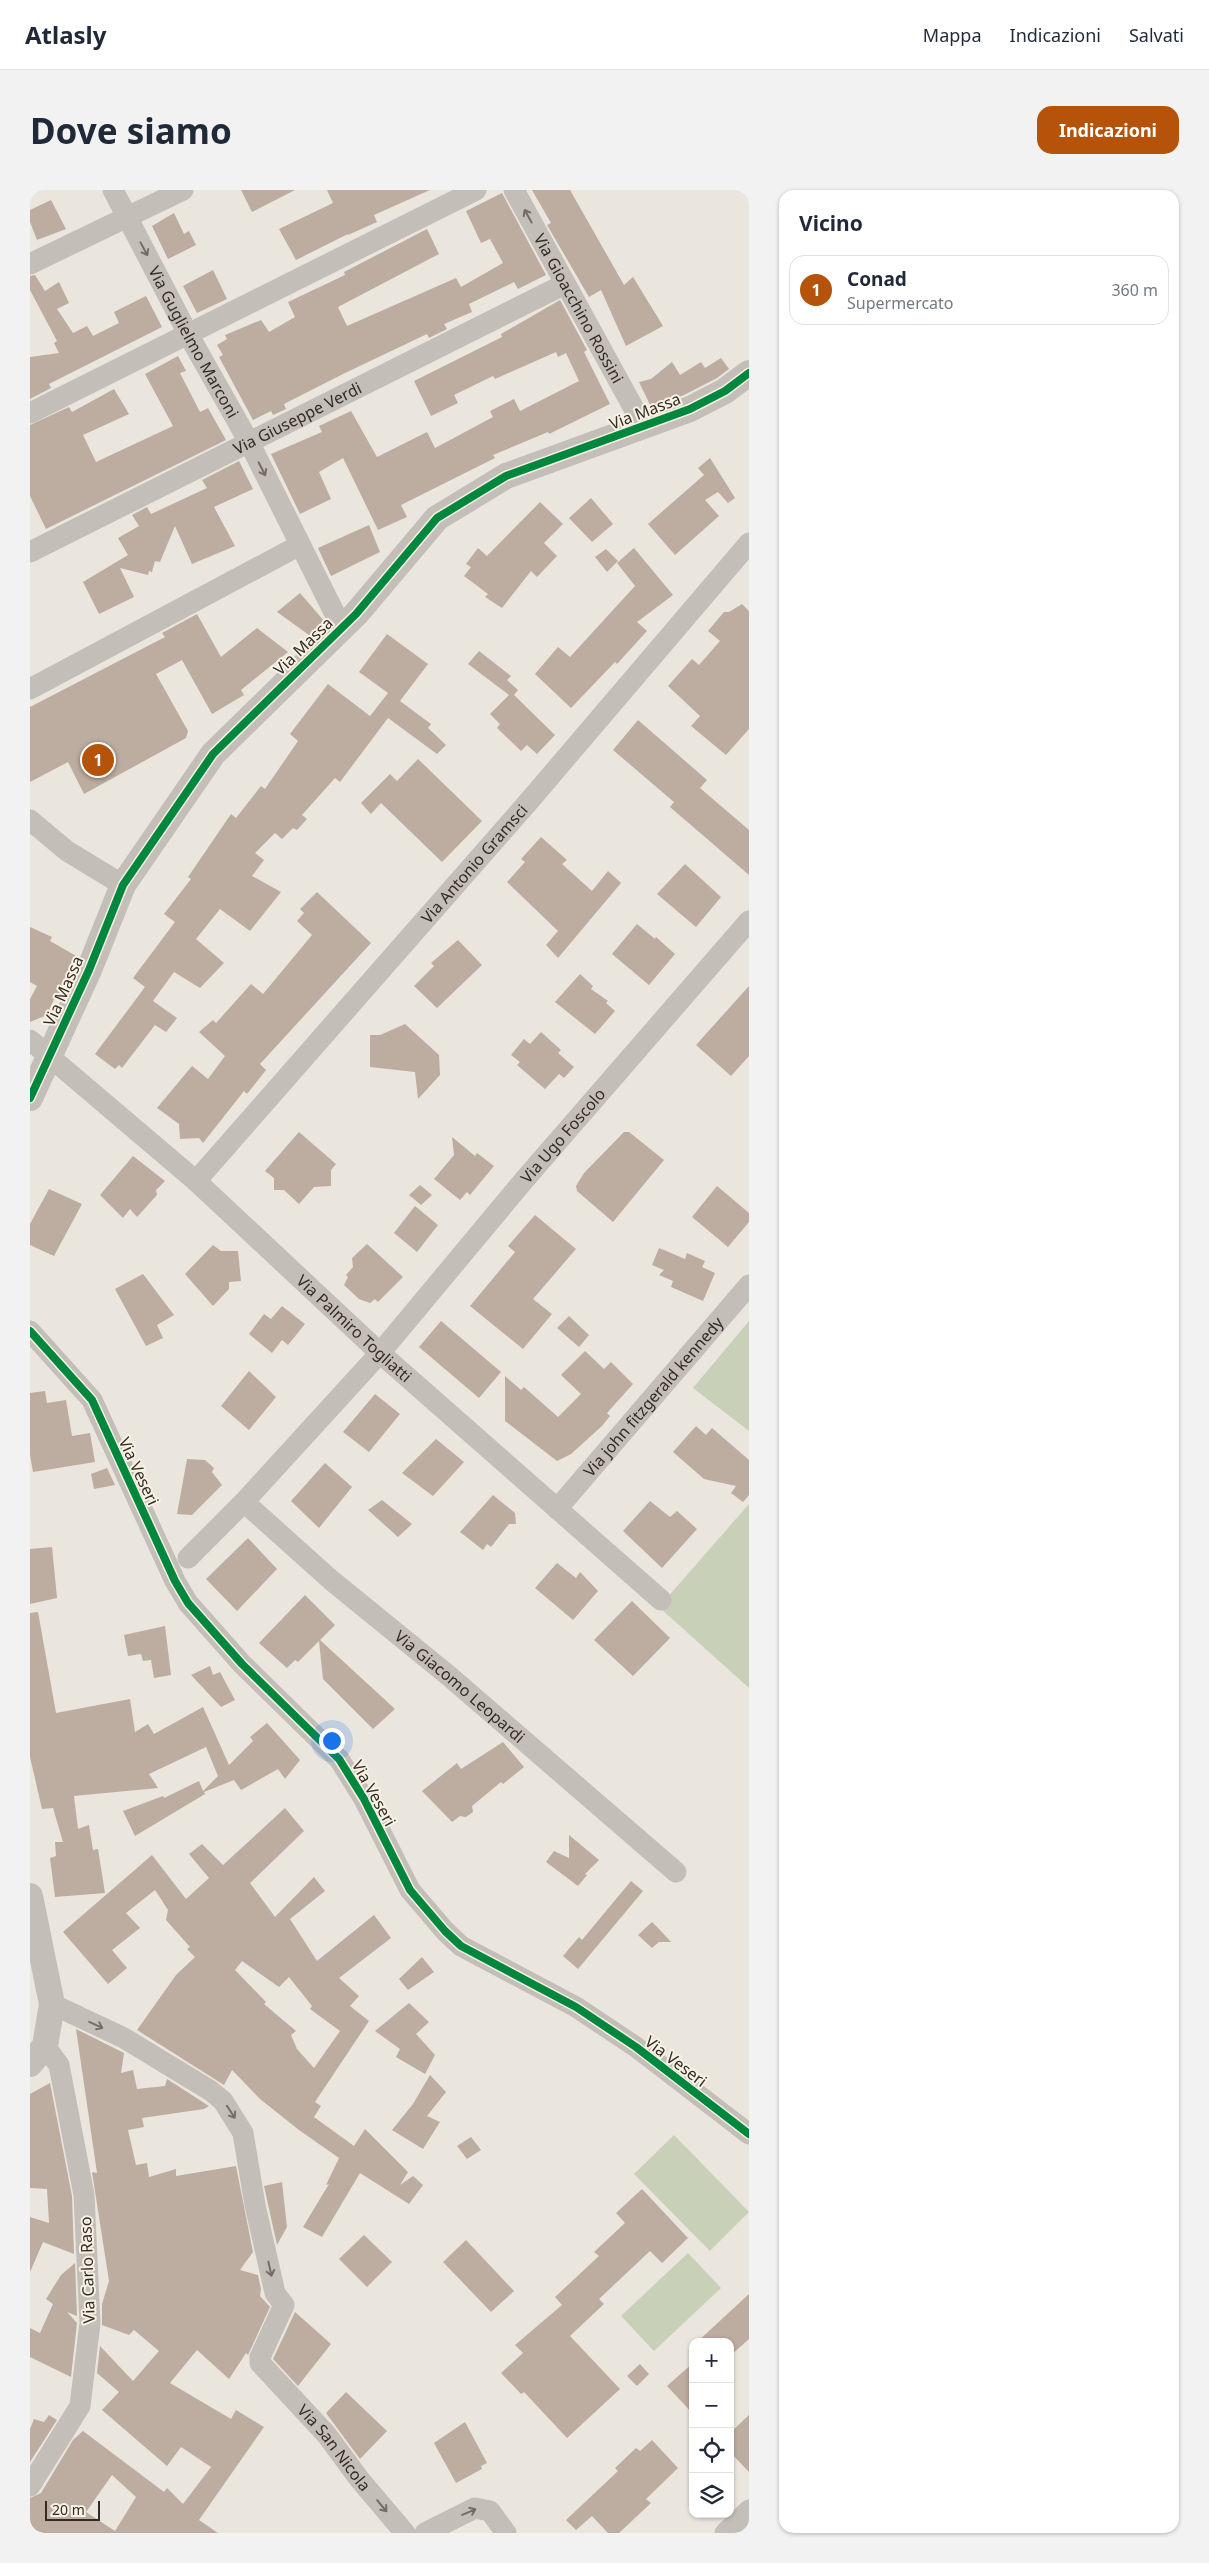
<!DOCTYPE html>
<html lang="it">
<head>
<meta charset="utf-8">
<style>
  :root { --surface:#fff; --page:#f2f2f3; --text:#1f2937; --muted:#747a83; --line:#e0e1e3; --accent:#b45309 }
  body { margin:0; font-family:"Noto Sans",sans-serif; background:var(--page); color:var(--text) }
  .controls { position:absolute; right:15px; bottom:15px; display:grid; overflow:hidden; border-radius:10px; box-shadow:0 1px 4px #0004 }
  .controls button { width:45px; height:45px; display:grid; place-items:center; padding:0; border:0; border-bottom:1px solid var(--line); background:var(--surface); color:var(--text); font:25px sans-serif }
  .scale { position:absolute; left:15px; bottom:12px; width:55px; box-sizing:border-box; padding-left:5px; border:2px solid #332b26; border-top:0; font-size:14px; line-height:18px; white-space:nowrap; color:#332b26; -webkit-text-stroke:4px #f8f1e4; paint-order:stroke }
  .you { position:absolute; left:301px; top:1550px; width:18px; height:18px; margin:-12px; border:4px solid #fff; border-radius:50%; background:#1a73e8; box-shadow:0 0 0 8px #1a73e833 }
  .badge { display:grid; place-items:center; width:32px; height:32px; border-radius:50%; background:var(--accent); color:#fff; font-size:16px; font-weight:700 }
  .pin { position:absolute; translate:-50% -50%; border:2px solid #fff; box-shadow:0 1px 5px #0006 }
  .list { margin:0; padding:0; list-style:none }
  h2 { display:flex; justify-content:space-between; align-items:center; height:65px; margin:0; padding:0 20px; font-size:21px }
  h2 small { font-size:16px; font-weight:400; color:var(--muted) }
  .list li { display:grid; grid-template-columns:32px 1fr auto; gap:15px; align-items:center; box-sizing:border-box; height:70px; margin:0 10px 10px; padding:0 10px; border:1px solid var(--line); border-radius:15px }
  .list b { display:block; font-size:19px; white-space:nowrap }
  .list p { margin:0; font-size:16px; white-space:nowrap; color:var(--muted) }
  .list em { font-size:16px; font-style:normal; color:var(--muted) }
  .icon { flex:none; width:28px; height:28px; fill:none; stroke:currentColor; stroke-width:2; stroke-linecap:round; stroke-linejoin:round }
  .map { position:relative; flex:none; width:719px; height:2343px; overflow:hidden; border-radius:15px }
  header { display:flex; align-items:center; gap:30px; box-sizing:border-box; height:70px; padding:0 25px; background:var(--surface); border-bottom:1px solid var(--line) }
  header strong { font-size:24px }
  nav { display:flex; gap:28px; margin-inline-start:auto; font-size:18px }
  .intro { display:flex; align-items:center; justify-content:space-between; box-sizing:border-box; height:120px; padding:0 30px }
  h1 { margin:0; font-size:35px }
  .button { padding:12px 22px; border-radius:15px; background:var(--accent); color:#fff; font-size:18px; font-weight:700 }
  main { display:flex; gap:30px; padding:0 30px }
  aside { flex:1; background:var(--surface); border-radius:15px; box-shadow:0 1px 4px #0004 }
  .map>svg:first-child { display:block }
  .green { fill:#c8d0b8 }
  .building { fill:#bdaca0; fill-rule:evenodd }
  .lines { fill:none; stroke-linecap:round; stroke-linejoin:round }
  .minor { stroke:#c3beb7; stroke-width:21 }
  .tertiary { stroke:#c3beb7; stroke-width:26 }
  .cycleway-casing { stroke:#f8f1e4; stroke-width:11 }
  .cycleway { stroke:#00873e; stroke-width:8 }
  .oneway { stroke:#746d67 }
  .labels { text-anchor:middle; dominant-baseline:central; stroke-width:4; stroke-linejoin:round; paint-order:stroke }
  .street-label { font-size:16px; fill:#332b26; stroke:#f8f1e4 }
</style>
</head>
<body>
<header>
<strong>Atlasly</strong>
<nav><a>Mappa</a><a>Indicazioni</a><a>Salvati</a></nav>
</header>
<div class="intro"><h1>Dove siamo</h1><a class="button">Indicazioni</a></div>
<main>
<div class="map">
<svg width="719" height="2343" viewBox="0 0 719 2343">
  <rect width="100%" height="100%" fill="#eae6de"/>
  <!-- green -->
  <g class="green">
    <polygon points="719,1131 719,1241 663,1198"/>
    <polygon points="719,1314 719,1498 629,1417"/>
    <polygon points="644,1945 719,2022 680,2061 604,1984"/>
    <polygon points="658,2063 691,2098 624,2161 591,2126"/>
  </g>
  <!-- building -->
  <g class="building">
    <polygon points="211,0 265,0 222,22"/>
    <polygon points="297,0 400,0 344,25 347,32 318,45 318,44 266,70 249,39 303,13"/>
    <polygon points="502,0 540,0 594,95 603,87 633,136 596,156 571,100 559,107 517,35 521,33"/>
    <polygon points="472,3 516,85 488,99 484,92 439,114 442,122 414,134 417,139 399,148 397,144 315,183 254,214 256,219 243,225 241,221 223,230 189,167 193,165 187,155 197,149 195,145 231,130 239,142 265,127 258,112 315,85 314,82 397,39 409,64 308,117 317,136 426,88 431,97 473,73 460,49 451,53 436,21"/>
    <polygon points="21,10 36,39 7,50 0,32 0,20"/>
    <polygon points="144,23 154,44 159,41 166,55 138,69 122,36"/>
    <polygon points="183,80 197,109 167,123 153,96"/>
    <polygon points="5,85 15,101 29,92 39,113 27,119 43,143 57,136 63,146 89,133 84,122 116,106 132,137 19,194 21,198 0,209 0,167 29,163 24,153 27,151 0,100 0,86"/>
    <polygon points="530,110 557,160 554,162 580,214 519,244 518,242 463,265 465,268 371,315 377,327 348,340 313,268 289,282 301,309 270,324 241,264 292,242 289,236 321,221 347,267 397,242 405,258 463,227 460,221 484,209 490,221 549,191 536,163 528,167 526,162 465,189 463,186 424,205 428,213 401,226 384,191 472,147 471,144"/>
    <polygon points="148,166 156,181 150,183 170,222 178,218 196,250 16,339 0,306 0,235 39,217 42,222 84,199 99,224 53,245 66,272 143,236 115,184"/>
    <polygon points="691,168 699,179 687,188 654,205 621,217 609,192 621,189 642,172 650,185 671,172 675,178"/>
    <polygon points="680,268 705,308 698,313 688,302 675,310 689,326 645,365 618,334 674,285 668,278"/>
    <polygon points="209,271 223,299 184,317 205,356 162,374 145,336 130,372 125,371 122,382 119,381 118,385 90,378 104,407 69,424 53,392 98,365 88,348 109,336 102,325 117,317 121,324 177,298 172,290"/>
    <polygon points="561,308 583,334 562,352 539,328"/>
    <polygon points="510,312 533,334 514,353 527,366 507,387 501,381 472,418 455,407 458,404 434,386 441,377 436,374 448,358 457,366"/>
    <polygon points="339,335 350,362 301,386 288,358"/>
    <polygon points="604,358 643,405 607,432 617,441 587,474 585,472 541,518 505,484 528,457 540,467 605,396 587,373"/>
    <polygon points="576,359 588,371 577,382 565,367"/>
    <polygon points="270,403 295,432 279,445 247,422"/>
    <polygon points="712,414 719,421 719,539 696,565 661,536 670,526 638,496 662,469 669,475 690,451 678,441 694,422 699,422"/>
    <polygon points="167,424 191,467 227,438 258,462 211,500 214,505 182,524 152,470 126,484 158,541 156,548 54,604 38,572 0,592 0,517 135,447 132,443"/>
    <polygon points="357,444 398,474 370,511 401,534 398,538 416,555 407,564 358,528 310,592 305,588 272,625 277,629 267,640 263,638 252,649 245,643 225,663 234,670 222,686 251,702 220,741 190,719 166,749 194,773 170,798 144,782 123,811 147,828 136,842 125,835 92,878 89,875 85,879 65,864 115,797 103,788 145,732 134,724 161,689 158,687 201,624 206,628 231,596 235,599 268,551 260,544 298,494 340,526 358,503 329,482"/>
    <polygon points="449,461 481,486 477,490 488,500 484,505 525,545 507,564 497,555 491,561 467,538 470,534 460,524 479,505 438,474"/>
    <polygon points="608,530 677,590 670,598 719,640 719,685 640,617 644,612 583,560"/>
    <polygon points="388,569 452,631 412,672 351,613 341,624 331,613 360,584 367,591"/>
    <polygon points="511,647 537,670 532,674 562,701 578,681 591,693 528,768 516,755 528,741 477,692 495,672 491,669"/>
    <polygon points="655,674 691,707 666,737 627,704"/>
    <polygon points="287,702 341,753 230,874 236,880 217,904 214,901 173,953 169,948 150,949 149,934 127,918 162,876 178,889 195,866 169,842 183,830 186,833 221,794 233,804 282,745 267,731 274,723 270,719"/>
    <polygon points="607,734 625,749 626,747 645,764 619,795 582,764"/>
    <polygon points="0,737 22,747 20,751 48,767 29,809 25,807 17,825 0,832 0,809 7,796 0,792"/>
    <polygon points="428,750 452,775 407,818 384,796 404,776 401,773"/>
    <polygon points="550,784 563,796 561,799 578,811 576,813 585,821 565,844 525,812"/>
    <polygon points="719,796 719,866 701,886 666,855"/>
    <polygon points="375,834 409,865 410,885 388,909 385,882 340,877 340,845 350,845"/>
    <polygon points="511,842 531,860 528,863 544,877 534,888 529,884 515,899 487,875 490,872 481,865 494,849 500,854"/>
    <polygon points="269,942 306,974 301,980 301,996 284,997 269,1014 254,1000 244,1000 244,988 235,981"/>
    <polygon points="594,942 599,942 634,970 583,1032 547,1001 546,996 554,983"/>
    <polygon points="422,947 445,966 447,963 464,976 440,1005 437,1002 430,1010 404,989 424,965"/>
    <polygon points="103,966 135,991 126,1000 127,1005 107,1027 100,1019 93,1028 70,1005"/>
    <polygon points="390,995 402,1005 391,1015 379,1005"/>
    <polygon points="687,996 719,1023 719,1032 698,1057 662,1027"/>
    <polygon points="19,999 52,1014 24,1066 0,1055 0,1034"/>
    <polygon points="385,1016 408,1035 387,1062 364,1043"/>
    <polygon points="505,1025 546,1059 503,1109 522,1124 493,1159 440,1116 485,1062 478,1056"/>
    <polygon points="337,1054 373,1087 348,1112 345,1109 340,1113 329,1109 314,1095 318,1087 316,1085 323,1077 322,1068"/>
    <polygon points="183,1055 191,1061 208,1061 211,1091 199,1092 199,1099 183,1116 155,1084"/>
    <polygon points="629,1058 655,1069 657,1063 675,1071 672,1077 685,1083 673,1111 641,1097 643,1091 629,1085 634,1080 622,1075"/>
    <polygon points="113,1084 144,1125 127,1135 133,1148 116,1156 85,1099"/>
    <polygon points="252,1116 275,1134 258,1155 252,1150 242,1163 219,1144 234,1124 241,1129"/>
    <polygon points="539,1126 559,1145 549,1157 527,1138"/>
    <polygon points="411,1131 471,1182 449,1208 389,1157"/>
    <polygon points="555,1161 574,1179 581,1172 603,1194 577,1223 580,1226 572,1236 541,1264 527,1271 475,1231 475,1186 491,1200 494,1197 528,1227 551,1204 531,1185"/>
    <polygon points="219,1181 246,1207 219,1240 191,1216"/>
    <polygon points="15,1201 17,1213 36,1210 42,1246 60,1243 65,1272 3,1282 0,1265 0,1203"/>
    <polygon points="345,1204 370,1224 339,1262 313,1242"/>
    <polygon points="666,1236 676,1245 682,1238 719,1270 719,1305 713,1312 701,1303 706,1296 674,1289 643,1262"/>
    <polygon points="406,1249 434,1272 403,1306 372,1283"/>
    <polygon points="157,1269 175,1270 184,1278 182,1282 192,1295 162,1325 147,1324"/>
    <polygon points="295,1273 322,1297 289,1338 261,1311"/>
    <polygon points="77,1278 85,1295 64,1299 61,1284"/>
    <polygon points="463,1305 485,1323 486,1334 479,1334 461,1357 457,1354 453,1360 430,1342"/>
    <polygon points="352,1310 382,1334 368,1347 338,1320"/>
    <polygon points="620,1311 640,1327 647,1321 667,1339 632,1378 593,1341"/>
    <polygon points="218,1348 247,1379 207,1421 176,1389"/>
    <polygon points="22,1357 27,1408 0,1414 0,1359"/>
    <polygon points="527,1373 546,1388 550,1382 568,1401 543,1430 505,1398"/>
    <polygon points="275,1405 305,1435 290,1450 365,1519 343,1539 293,1489 289,1451 268,1472 265,1470 257,1478 229,1453"/>
    <polygon points="602,1411 640,1448 603,1486 564,1450"/>
    <polygon points="8,1422 26,1523 100,1509 105,1542 118,1534 124,1544 173,1517 199,1575 223,1551 220,1547 237,1533 270,1570 255,1589 248,1579 211,1600 204,1590 174,1602 175,1604 105,1646 93,1621 133,1606 134,1608 169,1591 173,1601 188,1586 176,1557 119,1584 128,1598 44,1606 48,1639 59,1635 63,1660 68,1659 75,1703 25,1707 20,1668 26,1666 25,1652 33,1652 23,1618 12,1619 0,1567 0,1423"/>
    <polygon points="135,1436 141,1485 124,1488 121,1470 113,1471 111,1464 98,1466 94,1445"/>
    <polygon points="180,1476 183,1485 190,1482 205,1510 191,1517 161,1485"/>
    <polygon points="473,1552 494,1577 473,1594 471,1592 442,1616 443,1622 436,1627 430,1626 422,1632 392,1601 427,1573 431,1579"/>
    <path d="M 255,1618 L 274,1641 L 220,1693 L 245,1727 L 284,1687 L 295,1701 L 260,1729 L 287,1771 L 344,1725 L 361,1748 L 309,1788 L 329,1806 L 320,1816 L 339,1831 L 285,1912 L 291,1916 L 284,1927 L 324,1956 L 335,1939 L 378,1982 L 370,1995 L 383,1986 L 393,1995 L 379,2014 L 330,1983 L 292,2047 L 273,2037 L 299,1994 L 296,1995 L 309,1968 L 269,1940 L 230,1909 L 202,1880 L 194,1895 L 107,1840 L 146,1785 L 165,1767 L 157,1759 L 160,1757 L 136,1730 L 138,1720 L 125,1700 L 96,1723 L 110,1738 L 82,1760 L 97,1778 L 78,1794 L 33,1742 L 122,1665 L 156,1709 L 179,1688 L 159,1664 L 172,1654 L 193,1675 ZM 212,1771 L 249,1797 L 259,1787 L 282,1816 L 280,1819 L 310,1841 L 284,1878 L 267,1859 L 261,1845 L 266,1841 L 234,1814 L 236,1812 L 205,1780 Z"/>
    <polygon points="539,1645 569,1670 555,1684 557,1685 548,1696 516,1672 524,1661 539,1668"/>
    <polygon points="601,1691 613,1701 548,1779 533,1766 549,1747 552,1750"/>
    <polygon points="622,1732 630,1740 641,1752 629,1752 622,1758 608,1745"/>
    <polygon points="392,1767 404,1782 378,1800 369,1789"/>
    <polygon points="379,1813 399,1832 386,1844 405,1865 395,1884 366,1867 370,1859 345,1841"/>
    <path d="M 46,1839 L 94,1863 L 91,1883 L 103,1880 L 107,1899 L 135,1896 L 137,1889 L 179,1916 L 174,1919 L 112,1928 L 114,1937 L 98,1940 L 106,1975 L 117,1973 L 119,1987 L 146,1979 L 146,1986 L 206,1976 L 223,2062 L 210,2080 L 228,2085 L 231,2099 L 230,2106 L 240,2117 L 218,2165 L 216,2163 L 199,2189 L 167,2160 L 140,2193 L 201,2229 L 206,2220 L 234,2237 L 169,2330 L 188,2343 L 0,2343 L 0,2308 L 11,2303 L 43,2250 L 53,2241 L 134,2302 L 137,2298 L 153,2314 L 181,2277 L 151,2257 L 137,2276 L 72,2220 L 89,2202 L 67,2183 L 70,2156 L 103,2191 L 129,2161 L 104,2140 L 99,2145 L 72,2135 L 72,2114 L 79,2091 L 62,1982 L 67,1983 ZM 82,2285 L 106,2307 L 85,2341 L 56,2322 Z"/>
    <polygon points="400,1885 416,1902 397,1926 410,1932 393,1959 362,1940 383,1914"/>
    <polygon points="20,1893 42,2006 44,2064 13,2052 0,2082 0,2027 19,2033 17,1999 0,1998 0,1904"/>
    <polygon points="441,1947 451,1960 437,1969 427,1956"/>
    <polygon points="252,1992 257,2037 247,2055 234,1996"/>
    <polygon points="612,1999 658,2048 632,2073 620,2061 569,2109 574,2114 540,2146 590,2199 537,2248 494,2202 491,2204 471,2183 493,2163 485,2155 532,2115 525,2107 569,2066 564,2062 595,2033 586,2023"/>
    <polygon points="334,2045 362,2072 337,2097 309,2069"/>
    <polygon points="436,2050 484,2101 461,2122 413,2072"/>
    <polygon points="45,2073 47,2126 37,2122 47,2133 41,2187 0,2167 0,2138 10,2143 23,2114 16,2109 31,2085"/>
    <polygon points="719,2104 719,2149 700,2166 700,2152 667,2152"/>
    <polygon points="265,2122 301,2154 268,2196 243,2169"/>
    <polygon points="663,2173 663,2224 637,2196"/>
    <polygon points="610,2174 619,2184 607,2196 597,2186"/>
    <polygon points="316,2202 357,2241 330,2269 296,2223"/>
    <polygon points="19,2225 27,2230 0,2272 0,2239 4,2229 14,2232"/>
    <polygon points="719,2225 719,2282 700,2262 700,2243"/>
    <polygon points="435,2232 457,2273 451,2276 452,2279 426,2293 404,2253"/>
    <polygon points="622,2250 648,2278 616,2309 621,2313 589,2343 578,2343 562,2326 546,2340 536,2330 588,2281 585,2278 606,2258 610,2261"/>
  </g>
  <g class="lines">
    <!-- minor -->
    <g class="minor">
      <path id="s1" d="M 83,0 L 158,144 L 219,252 L 312,438"/>
      <path id="s2" d="M 484,0 L 614,237"/>
      <polyline points="0,74 153,0"/>
      <polyline points="0,223 446,0"/>
      <path id="s3" d="M 0,362 L 535,94"/>
      <polyline points="0,499 270,355"/>
      <polyline points="0,630 37,661 93,695"/>
      <path id="s4" d="M 0,850 L 166,991 L 350,1163 L 631,1410"/>
      <path id="s5" d="M 166,991 L 500,610 L 719,353"/>
      <polyline points="0,1141 62,1210 145,1391 158,1413 212,1474 309,1569 334,1609 380,1700 415,1741 431,1756 546,1817 606,1857 719,1944"/>
      <path id="s6" d="M 214,1312 L 301,1390 L 419,1486 L 646,1682"/>
      <path id="s7" d="M 527,1319 L 719,1095"/>
      <path id="s8" d="M 158,1368 L 214,1312 L 350,1163 L 495,989 L 719,731"/>
      <path id="s9" d="M 22,1814 L 94,1848 L 181,1901 L 193,1911 L 213,1943 L 225,2015 L 245,2103 L 254,2115 L 230,2167 L 230,2173 L 296,2244 L 330,2290 L 375,2343"/>
      <polyline points="0,2296 50,2216 60,2133 54,2005 29,1875 15,1856"/>
      <polyline points="395,2343 445,2318 460,2321 476,2343"/>
      <polyline points="695,2343 719,2320"/>
    </g>
    <!-- tertiary -->
    <g class="tertiary">
      <polyline points="0,908 59,780 93,695 183,564 326,424 407,328 476,286 660,219 695,201 719,183"/>
      <polyline points="0,1706 22,1814 15,1856 0,1874"/>
    </g>
    <!-- cycleway casing -->
    <g class="cycleway-casing">
      <g id="cycleway">
        <polyline points="0,908 59,780 93,695 183,564 326,424 407,328 476,286 660,219 695,201 719,183"/>
        <polyline points="0,1141 62,1210 145,1391 158,1413 212,1474 309,1569 334,1609 380,1700 415,1741 431,1756 546,1817 606,1857 719,1944"/>
      </g>
    </g>
    <!-- cycleway -->
    <use href="#cycleway" class="cycleway"/>
  </g>
  <!-- one-way arrows -->
  <defs><path id="oneway-shaft" d="M-6 0H5M1.5-3L5.5 0L1.5 3" fill="none" stroke-width="1.6" stroke-linecap="round" stroke-linejoin="round" transform="scale(1.25)"/></defs>
  <g class="oneway">
    <use href="#oneway-shaft" transform="translate(498 26) rotate(-119)"/>
    <use href="#oneway-shaft" transform="translate(114 59) rotate(62)"/>
    <use href="#oneway-shaft" transform="translate(232 279) rotate(63)"/>
    <use href="#oneway-shaft" transform="translate(66 1835) rotate(25)"/>
    <use href="#oneway-shaft" transform="translate(201 1922) rotate(57)"/>
    <use href="#oneway-shaft" transform="translate(240 2079) rotate(77)"/>
    <use href="#oneway-shaft" transform="translate(352 2316) rotate(50)"/>
    <use href="#oneway-shaft" transform="translate(439 2322) rotate(-23)"/>
  </g>
  <g class="labels">
    <!-- street labels -->
    <g class="street-label">
      <text stroke="none"><textPath href="#s2" startOffset="135">Via Gioacchino Rossini</textPath></text>
      <text stroke="none"><textPath href="#s1" startOffset="172">Via Guglielmo Marconi</textPath></text>
      <text transform="translate(615 221) rotate(-21)">Via Massa</text>
      <text stroke="none"><textPath href="#s3" startOffset="299">Via Giuseppe Verdi</textPath></text>
      <text transform="translate(273 456) rotate(-44)">Via Massa</text>
      <text stroke="none"><textPath href="#s5" startOffset="422">Via Antonio Gramsci</textPath></text>
      <text transform="translate(33 801) rotate(-66)">Via Massa</text>
      <text stroke="none"><textPath href="#s8" startOffset="565">Via Ugo Foscolo</textPath></text>
      <text stroke="none"><textPath href="#s4" startOffset="434">Via Palmiro Togliatti</textPath></text>
      <text stroke="none"><textPath href="#s7" startOffset="148">Via john fitzgerald kennedy</textPath></text>
      <text transform="translate(109 1281) rotate(65)">Via Veseri</text>
      <text stroke="none"><textPath href="#s6" startOffset="284">Via Giacomo Leopardi</textPath></text>
      <text transform="translate(344 1603) rotate(61)">Via Veseri</text>
      <text transform="translate(646 1871) rotate(37)">Via Veseri</text>
      <text transform="translate(57 2080) rotate(-92)">Via Carlo Raso</text>
      <text stroke="none"><textPath href="#s9" startOffset="589">Via San Nicola</textPath></text>
    </g>
  </g>
</svg>
<div class="controls">
<button>+</button>
<button>−</button>
<button><svg class="icon" aria-label="locate" viewBox="0 0 24 24"><circle cx="12" cy="12" r="6"/><path d="M12 2v4M12 18v4M2 12h4M18 12h4"/></svg></button>
<button><svg class="icon" aria-label="layers" viewBox="0 0 24 24"><path d="M12 4l9 5-9 5-9-5zM3 14l9 5 9-5"/></svg></button>
</div>
<div class="scale">20 m</div>
<div class="you"></div>
<div class="pin badge" style="left:68px;top:570px">1</div>
</div>
<aside>
<h2>Vicino<small></small></h2>
<ul class="list">
<li><span class="badge">1</span><div><b>Conad</b><p>Supermercato</p></div><em>360 m</em></li>
</ul>
</aside>
</main>
</body>
</html>
